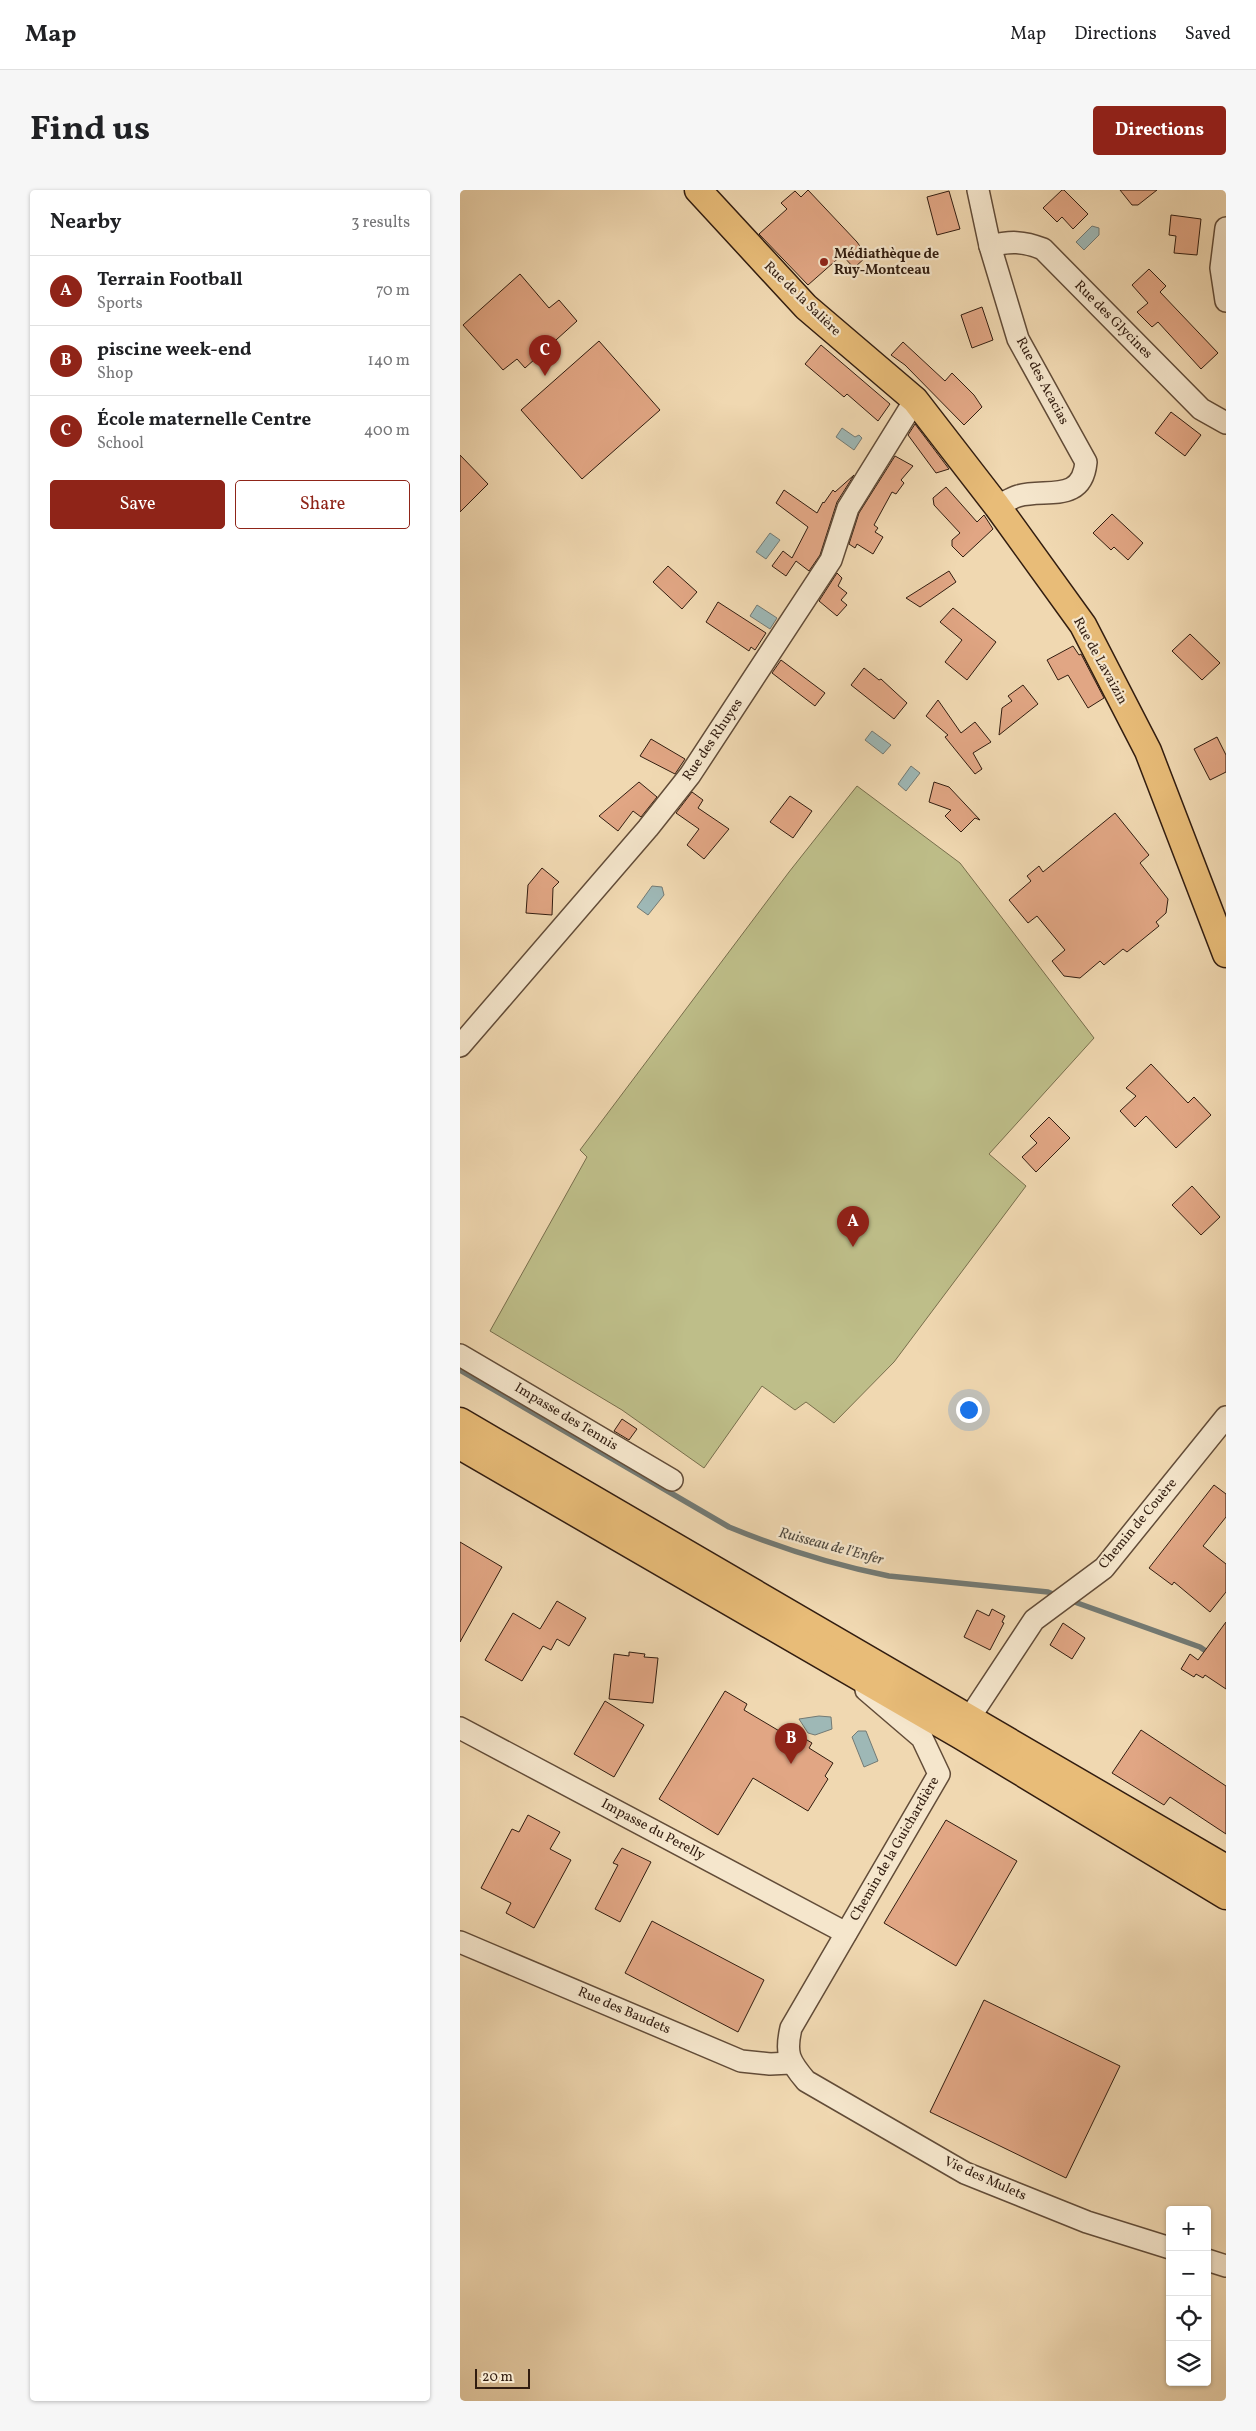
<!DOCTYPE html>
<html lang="en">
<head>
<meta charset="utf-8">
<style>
  :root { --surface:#fff; --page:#f6f6f6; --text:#202124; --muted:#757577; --line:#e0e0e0; --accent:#8f2418 }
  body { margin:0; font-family:Vollkorn,serif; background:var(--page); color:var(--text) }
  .controls { position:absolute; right:15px; bottom:15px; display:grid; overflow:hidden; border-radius:5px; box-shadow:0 1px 4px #0004 }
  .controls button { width:45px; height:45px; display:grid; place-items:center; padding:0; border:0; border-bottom:1px solid var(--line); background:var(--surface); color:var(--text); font:25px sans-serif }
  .scale { position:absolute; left:15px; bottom:12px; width:55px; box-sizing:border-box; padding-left:5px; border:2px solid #321d10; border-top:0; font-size:14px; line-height:18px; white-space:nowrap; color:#321d10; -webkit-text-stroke:4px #f5e6cc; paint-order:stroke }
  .you { position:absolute; left:508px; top:1219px; width:18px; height:18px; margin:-12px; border:4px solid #fff; border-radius:50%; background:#1a73e8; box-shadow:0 0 0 8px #1a73e833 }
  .badge { display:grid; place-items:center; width:32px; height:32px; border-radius:50%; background:var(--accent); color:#fff; font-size:16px; font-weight:700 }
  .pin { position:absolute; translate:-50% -41px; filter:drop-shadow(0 1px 2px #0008) }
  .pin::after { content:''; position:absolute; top:26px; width:18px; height:15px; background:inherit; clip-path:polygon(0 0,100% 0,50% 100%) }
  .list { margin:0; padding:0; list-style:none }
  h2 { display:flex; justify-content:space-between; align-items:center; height:65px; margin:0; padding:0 20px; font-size:21px }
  h2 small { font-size:16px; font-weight:400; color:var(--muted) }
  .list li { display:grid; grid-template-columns:32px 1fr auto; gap:15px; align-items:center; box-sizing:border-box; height:70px; padding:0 20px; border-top:1px solid var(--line) }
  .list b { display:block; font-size:19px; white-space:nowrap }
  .list p { margin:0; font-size:16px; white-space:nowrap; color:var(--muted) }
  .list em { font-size:16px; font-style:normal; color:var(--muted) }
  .actions { display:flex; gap:10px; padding:15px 20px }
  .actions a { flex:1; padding:11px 0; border:1px solid var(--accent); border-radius:5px; text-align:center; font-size:18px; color:var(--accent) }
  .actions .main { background:var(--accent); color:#fff }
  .icon { flex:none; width:28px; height:28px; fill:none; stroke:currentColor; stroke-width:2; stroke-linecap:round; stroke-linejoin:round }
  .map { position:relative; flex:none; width:766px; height:2211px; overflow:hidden; border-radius:5px }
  header { display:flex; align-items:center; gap:30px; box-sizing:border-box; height:70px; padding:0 25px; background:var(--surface); border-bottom:1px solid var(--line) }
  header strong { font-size:24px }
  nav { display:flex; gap:28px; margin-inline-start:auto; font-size:18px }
  .intro { display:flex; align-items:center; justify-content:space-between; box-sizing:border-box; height:120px; padding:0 30px }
  h1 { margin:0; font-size:35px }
  .button { padding:12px 22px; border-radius:5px; background:var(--accent); color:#fff; font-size:18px; font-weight:700 }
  main { display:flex; gap:30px; padding:0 30px }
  aside { flex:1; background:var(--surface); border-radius:5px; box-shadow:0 1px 4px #0004 }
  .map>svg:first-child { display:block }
  .green { fill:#bebe89; stroke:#786e4c }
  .water { fill:#9eb8b6; stroke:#737a74 }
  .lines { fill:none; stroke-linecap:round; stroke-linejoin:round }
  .stream { stroke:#737a74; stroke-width:5.5 }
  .building { fill:#e1a684; stroke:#321d10 }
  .minor-casing { stroke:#624c38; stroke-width:24 }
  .major-casing { stroke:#321d10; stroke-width:29 }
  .minor { stroke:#f5e6cc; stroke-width:21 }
  .major { stroke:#e8bc78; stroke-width:26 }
  .poi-dot { fill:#8f2418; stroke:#f5e6cc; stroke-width:2 }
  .labels { text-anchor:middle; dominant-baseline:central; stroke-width:4.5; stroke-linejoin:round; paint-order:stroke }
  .poi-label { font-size:14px; font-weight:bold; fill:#321d10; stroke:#f5e6cc; text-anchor:start }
  .street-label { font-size:14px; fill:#321d10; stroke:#f5e6cc }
  .water-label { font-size:15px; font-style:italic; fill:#524c42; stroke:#f5e6cc }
</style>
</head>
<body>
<header>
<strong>Map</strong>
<nav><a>Map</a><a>Directions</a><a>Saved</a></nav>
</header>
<div class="intro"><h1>Find us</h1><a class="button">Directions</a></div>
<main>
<aside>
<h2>Nearby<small>3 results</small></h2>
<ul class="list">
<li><span class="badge">A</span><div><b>Terrain Football</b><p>Sports</p></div><em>70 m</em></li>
<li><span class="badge">B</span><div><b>piscine week-end</b><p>Shop</p></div><em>140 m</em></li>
<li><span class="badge">C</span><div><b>École maternelle Centre</b><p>School</p></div><em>400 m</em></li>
</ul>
<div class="actions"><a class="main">Save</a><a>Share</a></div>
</aside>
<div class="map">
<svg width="766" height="2211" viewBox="0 0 766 2211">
  <rect width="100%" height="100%" fill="#f0d8b1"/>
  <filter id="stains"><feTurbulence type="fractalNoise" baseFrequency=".004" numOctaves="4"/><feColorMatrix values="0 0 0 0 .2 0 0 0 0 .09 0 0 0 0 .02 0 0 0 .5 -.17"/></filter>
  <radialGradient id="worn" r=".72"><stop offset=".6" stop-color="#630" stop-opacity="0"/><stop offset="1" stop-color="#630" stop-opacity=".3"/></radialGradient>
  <!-- green -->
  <polygon class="green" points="397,596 500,673 634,848 529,964 566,996 434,1172 374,1233 346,1212 335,1220 302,1196 244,1278 162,1220 30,1141 127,967 120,960 329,682"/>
  <!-- water -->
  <g class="water">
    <polygon points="632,36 639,38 639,45 624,60 616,52"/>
    <polygon points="382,238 395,247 399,245 402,248 394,260 376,247"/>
    <polygon points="310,343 320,350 306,369 296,362"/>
    <polygon points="297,415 317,428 310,439 290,426"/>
    <polygon points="412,541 431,555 423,564 405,550"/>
    <polygon points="451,576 460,583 446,601 438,594"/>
    <polygon points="192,696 202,697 204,705 188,725 177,717"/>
    <polygon points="359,1526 371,1527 372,1539 355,1545 348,1543 339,1529"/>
    <polygon points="398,1541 406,1541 418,1571 404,1577 392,1547"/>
  </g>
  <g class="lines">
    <!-- stream -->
    <g class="stream">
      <path d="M 0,1180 L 269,1337 C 320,1358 374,1375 429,1386 L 588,1402 L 598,1406"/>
      <polyline points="609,1410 740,1457 750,1464"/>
    </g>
  </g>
  <!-- building -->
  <g class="building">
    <polygon points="348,0 397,52 407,66 394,78 382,65 348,95 299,44 327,19 321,13 335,1 341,7"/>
    <polygon points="602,0 604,0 628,24 613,39 602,27 597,32 583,18"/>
    <polygon points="660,0 697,0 678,15 672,15"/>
    <polygon points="489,1 500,39 477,45 467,7"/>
    <polygon points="711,25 741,29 737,65 714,63 716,46 709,45"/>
    <polygon points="689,79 706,96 700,102 758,163 741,179 698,132 692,137 677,122 688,113 672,95"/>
    <polygon points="60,84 89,118 99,110 117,131 65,178 57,169 43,180 3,135"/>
    <polygon points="522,117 533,150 512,158 501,125"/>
    <polygon points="139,151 200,220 122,289 61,220"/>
    <polygon points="443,152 485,191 492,183 514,205 522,217 504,235 445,175 431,165"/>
    <polygon points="361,155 430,214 418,231 387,204 384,207 345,174"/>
    <polygon points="711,222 741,245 725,266 695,243"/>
    <polygon points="455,234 489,279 476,283 448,245"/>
    <polygon points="0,265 28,294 0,322"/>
    <polygon points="435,266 453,276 441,290 444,293 436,304 432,302 414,335 418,338 415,342 423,347 413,364 397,354 395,358 389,354 399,323"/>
    <polygon points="394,285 377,312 360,365 349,381 336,371 326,386 312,376 323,361 332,368 348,337 316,313 324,300 357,323 363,312 364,313 373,300 375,302"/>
    <polygon points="486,297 517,332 524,325 533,339 503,367 492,356 492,350 500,343 474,315 473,308"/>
    <polygon points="652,324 683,353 668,370 654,357 651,360 633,343"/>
    <polygon points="208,376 237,402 222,419 193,392"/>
    <polygon points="489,381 496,392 460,417 446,408"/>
    <polygon points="377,383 382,388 378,396 387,403 381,410 387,415 377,426 359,411"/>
    <polygon points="258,412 306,443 295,460 291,457 289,461 246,432"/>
    <polygon points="493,418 536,452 507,490 485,472 502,450 480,432"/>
    <polygon points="730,444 760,473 742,490 712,461"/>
    <polygon points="613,456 619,465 621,464 644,508 628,518 608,485 598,490 587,470"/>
    <polygon points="321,470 365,503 355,516 312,483"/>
    <polygon points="404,478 419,490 421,489 447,513 434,529 391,495"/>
    <polygon points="563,495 578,514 539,545 542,518 552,511 548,506"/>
    <polygon points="478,510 501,543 515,532 531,552 513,563 522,579 515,584 485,547 488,545 466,526"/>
    <polygon points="757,547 766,565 766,582 750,590 734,559"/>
    <polygon points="191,549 225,569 215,584 180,566"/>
    <polygon points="179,592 197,607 181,627 173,621 158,641 139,626"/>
    <polygon points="474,592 489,597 520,630 515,628 501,642 485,626 491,620 469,612"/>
    <polygon points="232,602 243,610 238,618 269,639 244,669 227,655 239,639 216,623"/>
    <polygon points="330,606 352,621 333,648 310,632"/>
    <polygon points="655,623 689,665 680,673 708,709 706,723 696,732 699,736 667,762 663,759 644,775 640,771 620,788 604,786 592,771 605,760 577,726 568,733 549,710 571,691 567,686 579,676 583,682"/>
    <polygon points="82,678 99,692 93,698 92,725 66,723 68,695"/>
    <polygon points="691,874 728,913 734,907 751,925 716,958 686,926 675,937 660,921 676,906 666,898"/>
    <polygon points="589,927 610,948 576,982 562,967 577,953 570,946"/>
    <polygon points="732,996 760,1027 741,1045 712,1015"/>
    <polygon points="162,1229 177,1239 169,1250 154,1241"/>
    <polygon points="754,1295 766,1304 766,1327 743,1356 766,1374 766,1402 750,1422 714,1392 712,1395 689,1378"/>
    <polygon points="0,1352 42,1377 0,1452"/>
    <polygon points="97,1411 126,1428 109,1456 97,1449 91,1460 83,1456 62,1491 25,1470 53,1423 80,1439"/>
    <polygon points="532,1419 545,1426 542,1432 544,1433 530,1460 504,1447 517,1420 529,1426"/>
    <polygon points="766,1432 766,1499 745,1485 743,1488 736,1484 734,1487 721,1479 730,1464 738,1470"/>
    <polygon points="603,1433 625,1448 612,1469 590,1455"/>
    <polygon points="169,1462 185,1464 184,1467 198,1468 193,1513 149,1509 154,1464 169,1466"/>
    <polygon points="265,1501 287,1514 284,1520 326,1545 329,1539 352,1553 349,1558 373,1573 365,1586 368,1589 348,1621 293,1588 258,1645 199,1609"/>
    <polygon points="145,1511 184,1535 154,1587 114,1564"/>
    <polygon points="681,1540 766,1596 766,1644 710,1607 704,1615 652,1583"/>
    <polygon points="68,1625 100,1642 90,1659 111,1670 74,1738 46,1723 51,1713 21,1698 52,1639 59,1642"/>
    <polygon points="486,1630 557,1671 496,1776 424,1733"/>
    <polygon points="162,1658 191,1672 160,1732 135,1719 158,1675 153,1673"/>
    <polygon points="192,1731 304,1790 278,1842 165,1783"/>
    <polygon points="524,1810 660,1876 606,1988 470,1922"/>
  </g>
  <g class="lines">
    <!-- minor casing -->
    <g class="minor-casing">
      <g id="minor">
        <path d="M 518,0 L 530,56 L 558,149 L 626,272 C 622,314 586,298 558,306 C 551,308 544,313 537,316"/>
        <polyline points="766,38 761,78 766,111"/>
        <path d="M 530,56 C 550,51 563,51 583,59 L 741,219 L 766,233"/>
        <polyline points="0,856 188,638 230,585 371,370 388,318 455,210"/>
        <polyline points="0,1165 212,1290"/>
        <path d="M 406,1500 L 462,1548 L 479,1584 L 331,1838 C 325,1864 329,1871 346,1891 L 505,1983 L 627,2032 L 710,2058"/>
        <polyline points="510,1527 574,1430 644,1378 766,1227"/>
        <polyline points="0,1538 386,1743"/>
        <polyline points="0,1752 281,1871 310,1874 331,1873"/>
        <polyline points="747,2070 766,2076"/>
      </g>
    </g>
    <!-- major casing -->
    <g class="major-casing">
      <g id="major">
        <polyline points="238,0 346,117 455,210 537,316 623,435 688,561 766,764"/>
        <polyline points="0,1231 766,1678"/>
        <polyline points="0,1256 501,1546 766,1706"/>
      </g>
    </g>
    <!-- minor -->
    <use href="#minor" class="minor"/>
    <!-- major -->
    <use href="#major" class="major"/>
  </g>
  <!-- markers -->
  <circle class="poi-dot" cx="364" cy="72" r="5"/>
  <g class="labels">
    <!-- poi labels -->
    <g class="poi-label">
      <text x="374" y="64">Médiathèque de<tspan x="374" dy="16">Ruy-Montceau</tspan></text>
    </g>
    <!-- street labels -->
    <g class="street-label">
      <text transform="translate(342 109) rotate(44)">Rue de la Salière</text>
      <text transform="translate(653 130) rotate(45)">Rue des Glycines</text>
      <text transform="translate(582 191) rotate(62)">Rue des Acacias</text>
      <text transform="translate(640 471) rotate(61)">Rue de Lavaizin</text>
      <text transform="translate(253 550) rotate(-56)">Rue des Rhuyes</text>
      <text transform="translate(106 1227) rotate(31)">Impasse des Tennis</text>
      <text transform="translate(678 1334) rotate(-50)">Chemin de Couère</text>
      <text transform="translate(193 1640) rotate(28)">Impasse du Perelly</text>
      <text transform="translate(435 1659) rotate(-60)">Chemin de la Guichardière</text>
      <text transform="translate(164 1821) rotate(23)">Rue des Baudets</text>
      <text transform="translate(525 1989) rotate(24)">Vie des Mulets</text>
    </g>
    <!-- water labels -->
    <g class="water-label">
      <text transform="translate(371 1357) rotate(15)">Ruisseau de l'Enfer</text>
    </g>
  </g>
  <rect width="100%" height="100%" filter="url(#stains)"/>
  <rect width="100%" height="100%" fill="url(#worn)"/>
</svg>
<div class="controls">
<button>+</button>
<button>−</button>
<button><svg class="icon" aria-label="locate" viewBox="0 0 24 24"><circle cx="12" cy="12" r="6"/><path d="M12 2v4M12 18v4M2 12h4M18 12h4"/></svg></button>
<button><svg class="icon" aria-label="layers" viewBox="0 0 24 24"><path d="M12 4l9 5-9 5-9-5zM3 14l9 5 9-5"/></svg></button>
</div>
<div class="scale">20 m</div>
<div class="you"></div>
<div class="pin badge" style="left:393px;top:1057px">A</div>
<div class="pin badge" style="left:331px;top:1574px">B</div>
<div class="pin badge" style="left:85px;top:186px">C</div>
</div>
</main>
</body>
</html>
